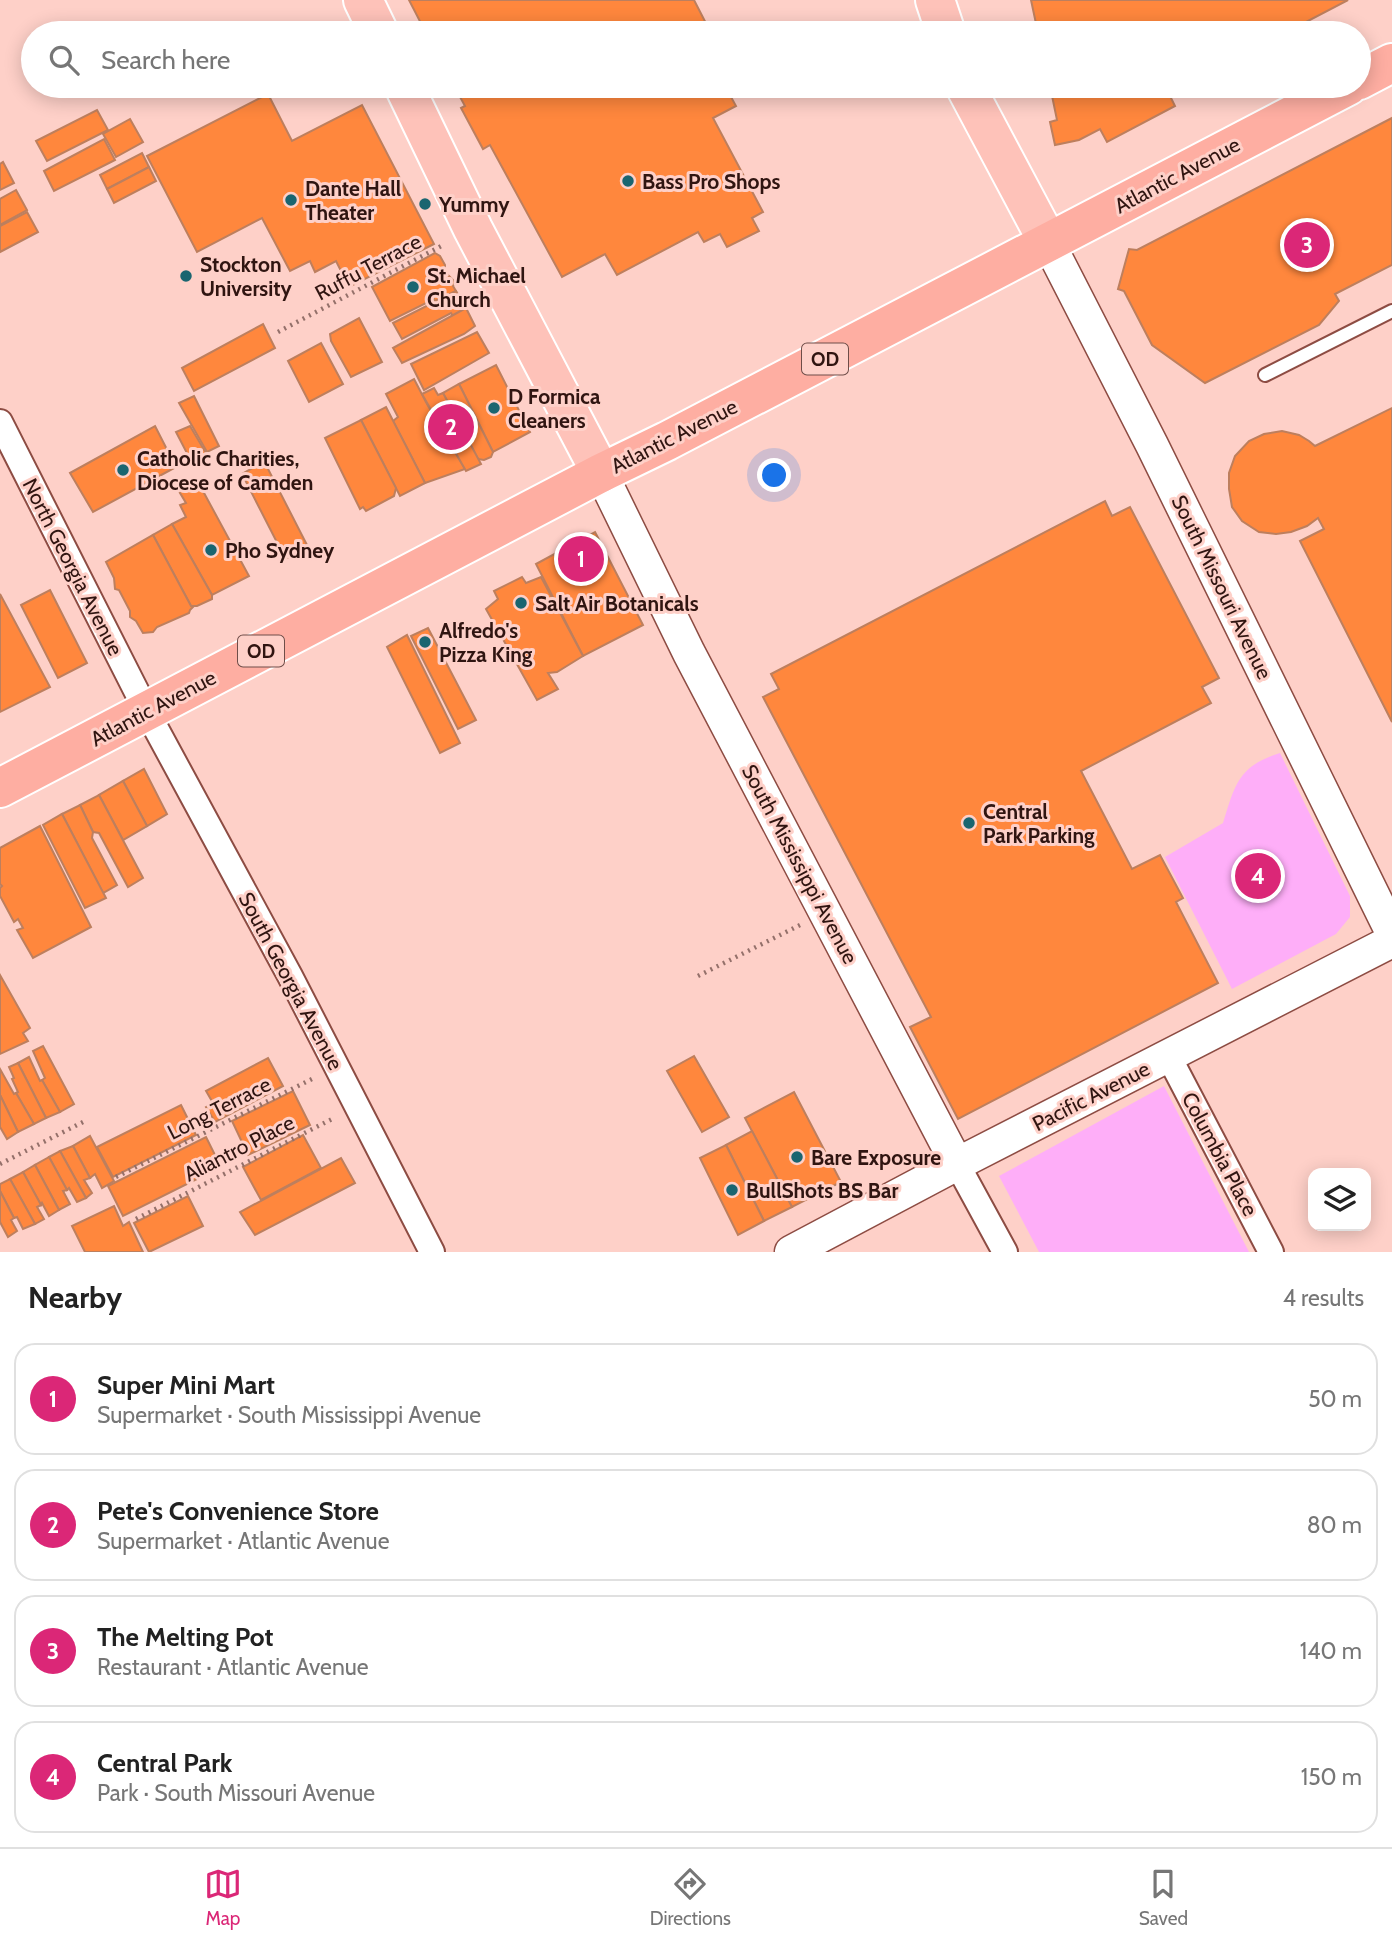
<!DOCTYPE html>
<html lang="en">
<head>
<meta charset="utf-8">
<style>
  :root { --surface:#fff; --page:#f6f6f6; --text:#222; --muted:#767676; --line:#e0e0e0; --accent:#db2777 }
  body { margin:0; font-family:Cabin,sans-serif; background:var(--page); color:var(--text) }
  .controls { position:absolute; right:21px; bottom:21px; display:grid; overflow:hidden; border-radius:14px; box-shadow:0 4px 18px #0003 }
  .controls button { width:63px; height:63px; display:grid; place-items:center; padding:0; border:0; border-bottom:2px solid var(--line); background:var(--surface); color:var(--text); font:35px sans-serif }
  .you { position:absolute; left:775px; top:476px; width:24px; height:24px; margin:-18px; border:5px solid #fff; border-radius:50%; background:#1a73e8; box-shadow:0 0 0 10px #1a73e833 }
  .badge { display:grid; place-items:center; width:46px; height:46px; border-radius:50%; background:var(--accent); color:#fff; font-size:23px; font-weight:700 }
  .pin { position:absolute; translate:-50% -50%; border:4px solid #fff; box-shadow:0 2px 7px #0006 }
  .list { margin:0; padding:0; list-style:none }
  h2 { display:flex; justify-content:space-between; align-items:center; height:91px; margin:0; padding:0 28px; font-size:30px }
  h2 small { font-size:23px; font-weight:400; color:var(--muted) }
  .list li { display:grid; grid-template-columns:46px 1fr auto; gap:21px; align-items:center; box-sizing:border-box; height:112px; margin:0 14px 14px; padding:0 14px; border:2px solid var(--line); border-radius:21px }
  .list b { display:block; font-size:26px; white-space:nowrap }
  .list p { margin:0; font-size:23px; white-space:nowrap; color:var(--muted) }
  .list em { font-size:23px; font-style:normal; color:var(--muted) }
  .icon { flex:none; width:38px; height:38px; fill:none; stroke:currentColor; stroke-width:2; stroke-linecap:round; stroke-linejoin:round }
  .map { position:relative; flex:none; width:1392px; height:1252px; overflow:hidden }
  .search { position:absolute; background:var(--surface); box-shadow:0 4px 18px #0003; left:21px; right:21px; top:21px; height:77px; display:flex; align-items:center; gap:18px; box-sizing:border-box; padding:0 24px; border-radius:38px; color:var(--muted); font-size:26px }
  .sheet { height:595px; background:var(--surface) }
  nav { display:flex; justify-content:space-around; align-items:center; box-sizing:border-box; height:98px; border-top:2px solid var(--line); background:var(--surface); font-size:19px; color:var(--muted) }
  nav a { display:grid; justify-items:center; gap:4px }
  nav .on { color:var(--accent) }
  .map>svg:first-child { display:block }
  .green { fill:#feaef8 }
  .building { fill:#ff873d; stroke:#bd7f5e; stroke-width:2 }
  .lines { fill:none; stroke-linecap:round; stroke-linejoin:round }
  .service-casing { stroke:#8d4c43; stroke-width:16 }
  .minor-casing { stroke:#8d4c43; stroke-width:28 }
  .tertiary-casing { stroke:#8d4c43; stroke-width:35 }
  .primary-casing { stroke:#fff; stroke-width:42 }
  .trunk-casing { stroke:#fff; stroke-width:42 }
  .path { stroke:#94706a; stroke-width:4.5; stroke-dasharray:2 5; stroke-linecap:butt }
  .service { stroke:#fff; stroke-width:12 }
  .minor { stroke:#fff; stroke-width:24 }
  .tertiary { stroke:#fff; stroke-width:32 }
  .primary { stroke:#fec2b9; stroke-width:38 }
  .trunk { stroke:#feaea2; stroke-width:38 }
  .poi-dot { fill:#1a6570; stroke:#fed0c8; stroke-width:2.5 }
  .labels { text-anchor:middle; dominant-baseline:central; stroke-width:6; stroke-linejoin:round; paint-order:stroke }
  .shield { fill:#fed0c8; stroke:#6e4d48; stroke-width:2 }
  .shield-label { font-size:19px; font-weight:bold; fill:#301511 }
  .street-label { font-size:21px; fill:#301511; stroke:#fed0c8 }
  .poi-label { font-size:21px; font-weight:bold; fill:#301511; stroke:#fed0c8; text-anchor:start }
</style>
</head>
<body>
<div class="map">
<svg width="1392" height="1252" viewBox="0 0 1392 1252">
  <rect width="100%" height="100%" fill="#fed0c8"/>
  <!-- green -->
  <g class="green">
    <path d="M 1280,753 L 1350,896 L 1350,917 L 1336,934 L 1232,989 L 1165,857 L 1223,823 C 1235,785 1238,766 1280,753 Z"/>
    <polygon points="1164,1086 1249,1252 1039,1252 999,1176"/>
  </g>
  <!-- building -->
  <g class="building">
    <polygon points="409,0 694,0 711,33 426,33"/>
    <polygon points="1031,0 1348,0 1285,33 1038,33"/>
    <polygon points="454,86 725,86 736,106 713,118 763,212 752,218 759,231 727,247 720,234 704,242 698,232 617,275 605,254 562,277 490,145 483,149 461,108 465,106"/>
    <polygon points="1050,86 1185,86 1169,94 1175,106 1107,142 1100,129 1079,140 1055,145 1050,122 1057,120"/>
    <polygon points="268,94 292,141 362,105 434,244 349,287 336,261 315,272 310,261 290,271 262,218 197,252 147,156"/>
    <polygon points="97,110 108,130 47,161 36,141"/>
    <polygon points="1392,118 1392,265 1335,294 1339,301 1319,325 1205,383 1152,345 1124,291 1118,289 1129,249 1137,250"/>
    <polygon points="130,119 143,142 116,157 103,134"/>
    <polygon points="104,139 115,160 54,191 44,171"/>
    <polygon points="142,153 149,167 107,189 100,175"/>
    <polygon points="3,162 14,183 0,190 0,164"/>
    <polygon points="149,167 156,181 114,203 107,189"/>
    <polygon points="16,190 27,210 0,225 0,199"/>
    <polygon points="27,212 38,232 0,252 0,226"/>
    <polygon points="435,253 440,256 445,265 445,272 455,282 453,286 456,291 435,301 434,299 390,321 372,287"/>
    <polygon points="456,291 466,308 453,316 451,313 402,339 393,323"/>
    <polygon points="466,308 475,326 464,334 402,363 393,348"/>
    <polygon points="359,318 382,362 351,377 331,341 330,334"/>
    <polygon points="263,324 275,348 194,391 182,368"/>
    <polygon points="477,332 489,353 424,390 411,364"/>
    <polygon points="321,343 343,384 309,402 288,361"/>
    <polygon points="496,365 530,432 493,452 459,384"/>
    <polygon points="414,379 427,404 465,469 425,483 393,421 398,417 386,394"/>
    <polygon points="459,384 493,452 491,457 484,460 478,459 443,393"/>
    <polygon points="434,388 438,395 443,393 481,464 466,471 422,394"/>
    <polygon points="194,396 219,446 207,452 179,403"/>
    <polygon points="386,407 425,483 400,496 361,420"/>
    <polygon points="1392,408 1392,722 1300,541 1324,529 1318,518 1307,526 1291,532 1276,534 1259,532 1242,521 1232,507 1229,489 1229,473 1235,456 1249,441 1264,434 1282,431 1299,435 1309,441 1315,446"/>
    <polygon points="361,420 396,488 394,496 366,511 363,507 360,509 325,438"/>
    <polygon points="155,426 176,467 93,512 70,473"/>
    <polygon points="190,426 206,453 191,461 176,432"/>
    <polygon points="260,464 262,468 266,465 307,545 307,549 300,555 285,558 242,474"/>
    <polygon points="197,480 249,576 212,595 172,524 186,517 180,505 186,503 177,488"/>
    <polygon points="1105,501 1112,516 1130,507 1219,678 1202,687 1211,703 1081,771 1132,869 1160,855 1183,898 1176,902 1218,983 958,1119 910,1027 931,1017 763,697 779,689 771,674"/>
    <polygon points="172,524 212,595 212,599 197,606 191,606 153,535"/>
    <polygon points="595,532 643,625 583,656 536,564"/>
    <polygon points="153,535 191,606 194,606 190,610 189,613 157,627 153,632 143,633 136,621 130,617 130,611 119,590 115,589 114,578 106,562"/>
    <polygon points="522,577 526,583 541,577 583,656 557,672 548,673 558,689 537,700 486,609 498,599 494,591"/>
    <polygon points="50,590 87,663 58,678 21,605"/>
    <polygon points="0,594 50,687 0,712"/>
    <polygon points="428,628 476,720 458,729 411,636"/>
    <polygon points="407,635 460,743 440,753 387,647"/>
    <polygon points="144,769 167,814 147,826 123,781"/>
    <polygon points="123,781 147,826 123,840 99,795"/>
    <polygon points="99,795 143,878 128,887 99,833 93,832 80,805"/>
    <polygon points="80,805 93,832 92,838 117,885 103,893 62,814"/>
    <polygon points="62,814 106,898 85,908 43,825"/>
    <polygon points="40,826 91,927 33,958 17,930 23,928 18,919 14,922 0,896 0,888 2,886 0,884 0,848"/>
    <polygon points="0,975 30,1028 23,1033 28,1041 0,1054"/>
    <polygon points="43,1046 74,1104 60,1112 42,1080 45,1078 33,1051"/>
    <polygon points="694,1056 729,1117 702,1132 667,1071"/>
    <polygon points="29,1057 40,1081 42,1080 60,1112 46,1118 18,1063"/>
    <polygon points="268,1058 283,1086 215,1122 206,1107 213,1103 206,1091"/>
    <polygon points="18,1063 46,1118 34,1124 16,1093 18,1092 12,1079 14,1078 9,1067"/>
    <polygon points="0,1069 14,1094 16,1093 34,1124 18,1132 0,1095"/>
    <polygon points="293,1091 310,1125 248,1155 232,1121"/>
    <polygon points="794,1092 841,1182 792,1207 745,1118"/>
    <polygon points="0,1095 18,1132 7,1139 0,1127"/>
    <polygon points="181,1105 196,1135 113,1177 97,1147"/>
    <polygon points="752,1131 792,1207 764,1221 726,1145"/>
    <polygon points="303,1135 321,1168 261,1200 243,1167"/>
    <polygon points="90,1136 114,1181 102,1188 95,1174 90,1178 73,1146"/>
    <polygon points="206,1137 221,1167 123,1216 108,1186"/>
    <polygon points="726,1145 764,1221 738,1235 700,1158"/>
    <polygon points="73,1146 90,1178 84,1180 92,1193 86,1198 60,1151"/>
    <polygon points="60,1151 86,1198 77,1202 69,1188 67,1190 49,1157"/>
    <polygon points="49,1157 67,1190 63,1191 70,1204 59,1210 35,1165"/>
    <polygon points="341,1158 355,1183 255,1235 240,1212"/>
    <polygon points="35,1165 59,1210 49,1216 42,1203 41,1205 23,1172"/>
    <polygon points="23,1172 41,1205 37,1207 44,1219 35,1224 10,1179"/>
    <polygon points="10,1179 35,1224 23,1229 17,1217 14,1218 0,1191 0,1184"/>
    <polygon points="0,1191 14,1218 11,1220 17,1231 8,1237 0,1222"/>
    <polygon points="188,1196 203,1226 149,1252 134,1223"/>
    <polygon points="114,1206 123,1226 129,1222 143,1252 85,1252 72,1226"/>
  </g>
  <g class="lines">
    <!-- service casing -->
    <g class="service-casing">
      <polyline id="service" points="1265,375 1392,311"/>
    </g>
    <!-- minor casing -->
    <g class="minor-casing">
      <g id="minor">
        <polyline points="0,422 147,712 290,976 432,1252"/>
        <polyline points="1169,1057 1271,1252"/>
        <polyline points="957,1164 1005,1252"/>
      </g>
    </g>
    <!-- tertiary casing -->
    <g class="tertiary-casing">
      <g id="tertiary">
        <polyline points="1048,242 1152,445 1392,933"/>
        <polyline points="601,473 689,653 957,1164"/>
        <polyline points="791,1252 957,1164 1392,941"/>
      </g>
    </g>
    <!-- primary casing -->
    <g class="primary-casing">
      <g id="primary">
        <polyline points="363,0 379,33"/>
        <polyline points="935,0 946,33"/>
        <polyline points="404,86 473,229 601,473"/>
        <polyline points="965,86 1048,242"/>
      </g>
    </g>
    <!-- trunk casing -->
    <g class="trunk-casing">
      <g id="trunk">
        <polyline points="1359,80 1392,63"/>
        <polyline points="0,788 601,473 667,441 1348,86"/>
      </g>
    </g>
    <!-- path -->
    <g class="path">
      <polyline points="278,332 445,244"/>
      <polyline points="698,976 800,925"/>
      <polyline points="0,1164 85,1121"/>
      <polyline points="116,1177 316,1077"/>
      <polyline points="136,1219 334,1118"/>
    </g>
    <!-- service -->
    <use href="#service" class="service"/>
    <!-- minor -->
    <use href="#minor" class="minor"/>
    <!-- tertiary -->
    <use href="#tertiary" class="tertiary"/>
    <!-- primary -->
    <use href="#primary" class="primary"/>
    <!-- trunk -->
    <use href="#trunk" class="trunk"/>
  </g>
  <!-- markers -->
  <g class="poi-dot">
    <circle cx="628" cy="181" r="7"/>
    <circle cx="291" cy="200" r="7"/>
    <circle cx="425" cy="204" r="7"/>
    <circle cx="186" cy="276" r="7"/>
    <circle cx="413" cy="287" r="7"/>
    <circle cx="494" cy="408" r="7"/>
    <circle cx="123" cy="470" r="7"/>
    <circle cx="211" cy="550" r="7"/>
    <circle cx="521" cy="603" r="7"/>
    <circle cx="425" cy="642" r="7"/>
    <circle cx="969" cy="823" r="7"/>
    <circle cx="797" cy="1157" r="7"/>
    <circle cx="732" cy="1190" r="7"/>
  </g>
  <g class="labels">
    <!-- shield labels -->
    <g class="shield">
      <rect x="802" y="343.5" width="46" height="31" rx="5"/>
      <rect x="238" y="635.5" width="46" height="31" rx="5"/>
    </g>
    <g class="shield-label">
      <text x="825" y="359">OD</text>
      <text x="261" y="651">OD</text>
    </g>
    <!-- street labels -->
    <g class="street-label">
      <text transform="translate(1177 175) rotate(-28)">Atlantic Avenue</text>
      <text transform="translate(368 267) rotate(-28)">Ruffu Terrace</text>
      <text transform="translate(674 436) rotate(-27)">Atlantic Avenue</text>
      <text transform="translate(73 567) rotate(63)">North Georgia Avenue</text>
      <text transform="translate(1222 587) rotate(64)">South Missouri Avenue</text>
      <text transform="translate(153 708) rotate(-28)">Atlantic Avenue</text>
      <text transform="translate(800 864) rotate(62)">South Mississippi Avenue</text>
      <text transform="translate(291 981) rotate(62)">South Georgia Avenue</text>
      <text transform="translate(1091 1096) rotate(-27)">Pacific Avenue</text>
      <text transform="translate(219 1108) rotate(-27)">Long Terrace</text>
      <text transform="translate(239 1148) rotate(-27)">Aliantro Place</text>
      <text transform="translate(1220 1154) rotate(62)">Columbia Place</text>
    </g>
    <!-- poi labels -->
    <g class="poi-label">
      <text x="642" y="181">Bass Pro Shops</text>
      <text x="305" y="188">Dante Hall<tspan x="305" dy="24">Theater</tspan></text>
      <text x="439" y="204">Yummy</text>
      <text x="200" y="264">Stockton<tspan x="200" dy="24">University</tspan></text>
      <text x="427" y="275">St. Michael<tspan x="427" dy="24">Church</tspan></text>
      <text x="508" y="396">D Formica<tspan x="508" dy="24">Cleaners</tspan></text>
      <text x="137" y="458">Catholic Charities,<tspan x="137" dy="24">Diocese of Camden</tspan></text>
      <text x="225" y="550">Pho Sydney</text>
      <text x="535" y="603">Salt Air Botanicals</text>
      <text x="439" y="630">Alfredo's<tspan x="439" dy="24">Pizza King</tspan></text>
      <text x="983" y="811">Central<tspan x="983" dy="24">Park Parking</tspan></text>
      <text x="811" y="1157">Bare Exposure</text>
      <text x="746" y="1190">BullShots BS Bar</text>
    </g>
  </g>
</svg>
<div class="controls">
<button><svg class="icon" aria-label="layers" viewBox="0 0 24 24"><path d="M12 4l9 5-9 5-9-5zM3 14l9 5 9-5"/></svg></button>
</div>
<div class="you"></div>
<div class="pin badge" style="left:581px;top:559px">1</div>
<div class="pin badge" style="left:451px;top:427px">2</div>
<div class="pin badge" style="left:1307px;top:245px">3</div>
<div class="pin badge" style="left:1258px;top:876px">4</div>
<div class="search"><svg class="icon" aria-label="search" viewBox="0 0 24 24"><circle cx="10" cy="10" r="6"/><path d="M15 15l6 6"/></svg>Search here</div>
</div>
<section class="sheet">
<h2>Nearby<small>4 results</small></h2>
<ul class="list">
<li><span class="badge">1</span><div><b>Super Mini Mart</b><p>Supermarket · South Mississippi Avenue</p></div><em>50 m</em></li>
<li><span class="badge">2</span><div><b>Pete's Convenience Store</b><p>Supermarket · Atlantic Avenue</p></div><em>80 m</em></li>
<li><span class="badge">3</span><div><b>The Melting Pot</b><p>Restaurant · Atlantic Avenue</p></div><em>140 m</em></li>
<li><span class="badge">4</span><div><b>Central Park</b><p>Park · South Missouri Avenue</p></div><em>150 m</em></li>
</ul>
</section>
<nav>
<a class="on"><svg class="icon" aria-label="map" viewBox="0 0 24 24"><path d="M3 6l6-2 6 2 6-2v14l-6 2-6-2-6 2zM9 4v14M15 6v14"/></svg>Map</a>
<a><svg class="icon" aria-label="directions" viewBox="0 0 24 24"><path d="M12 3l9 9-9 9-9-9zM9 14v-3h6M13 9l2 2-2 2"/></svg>Directions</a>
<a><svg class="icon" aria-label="saved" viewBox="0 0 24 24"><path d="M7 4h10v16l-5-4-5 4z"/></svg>Saved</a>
</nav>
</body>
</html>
